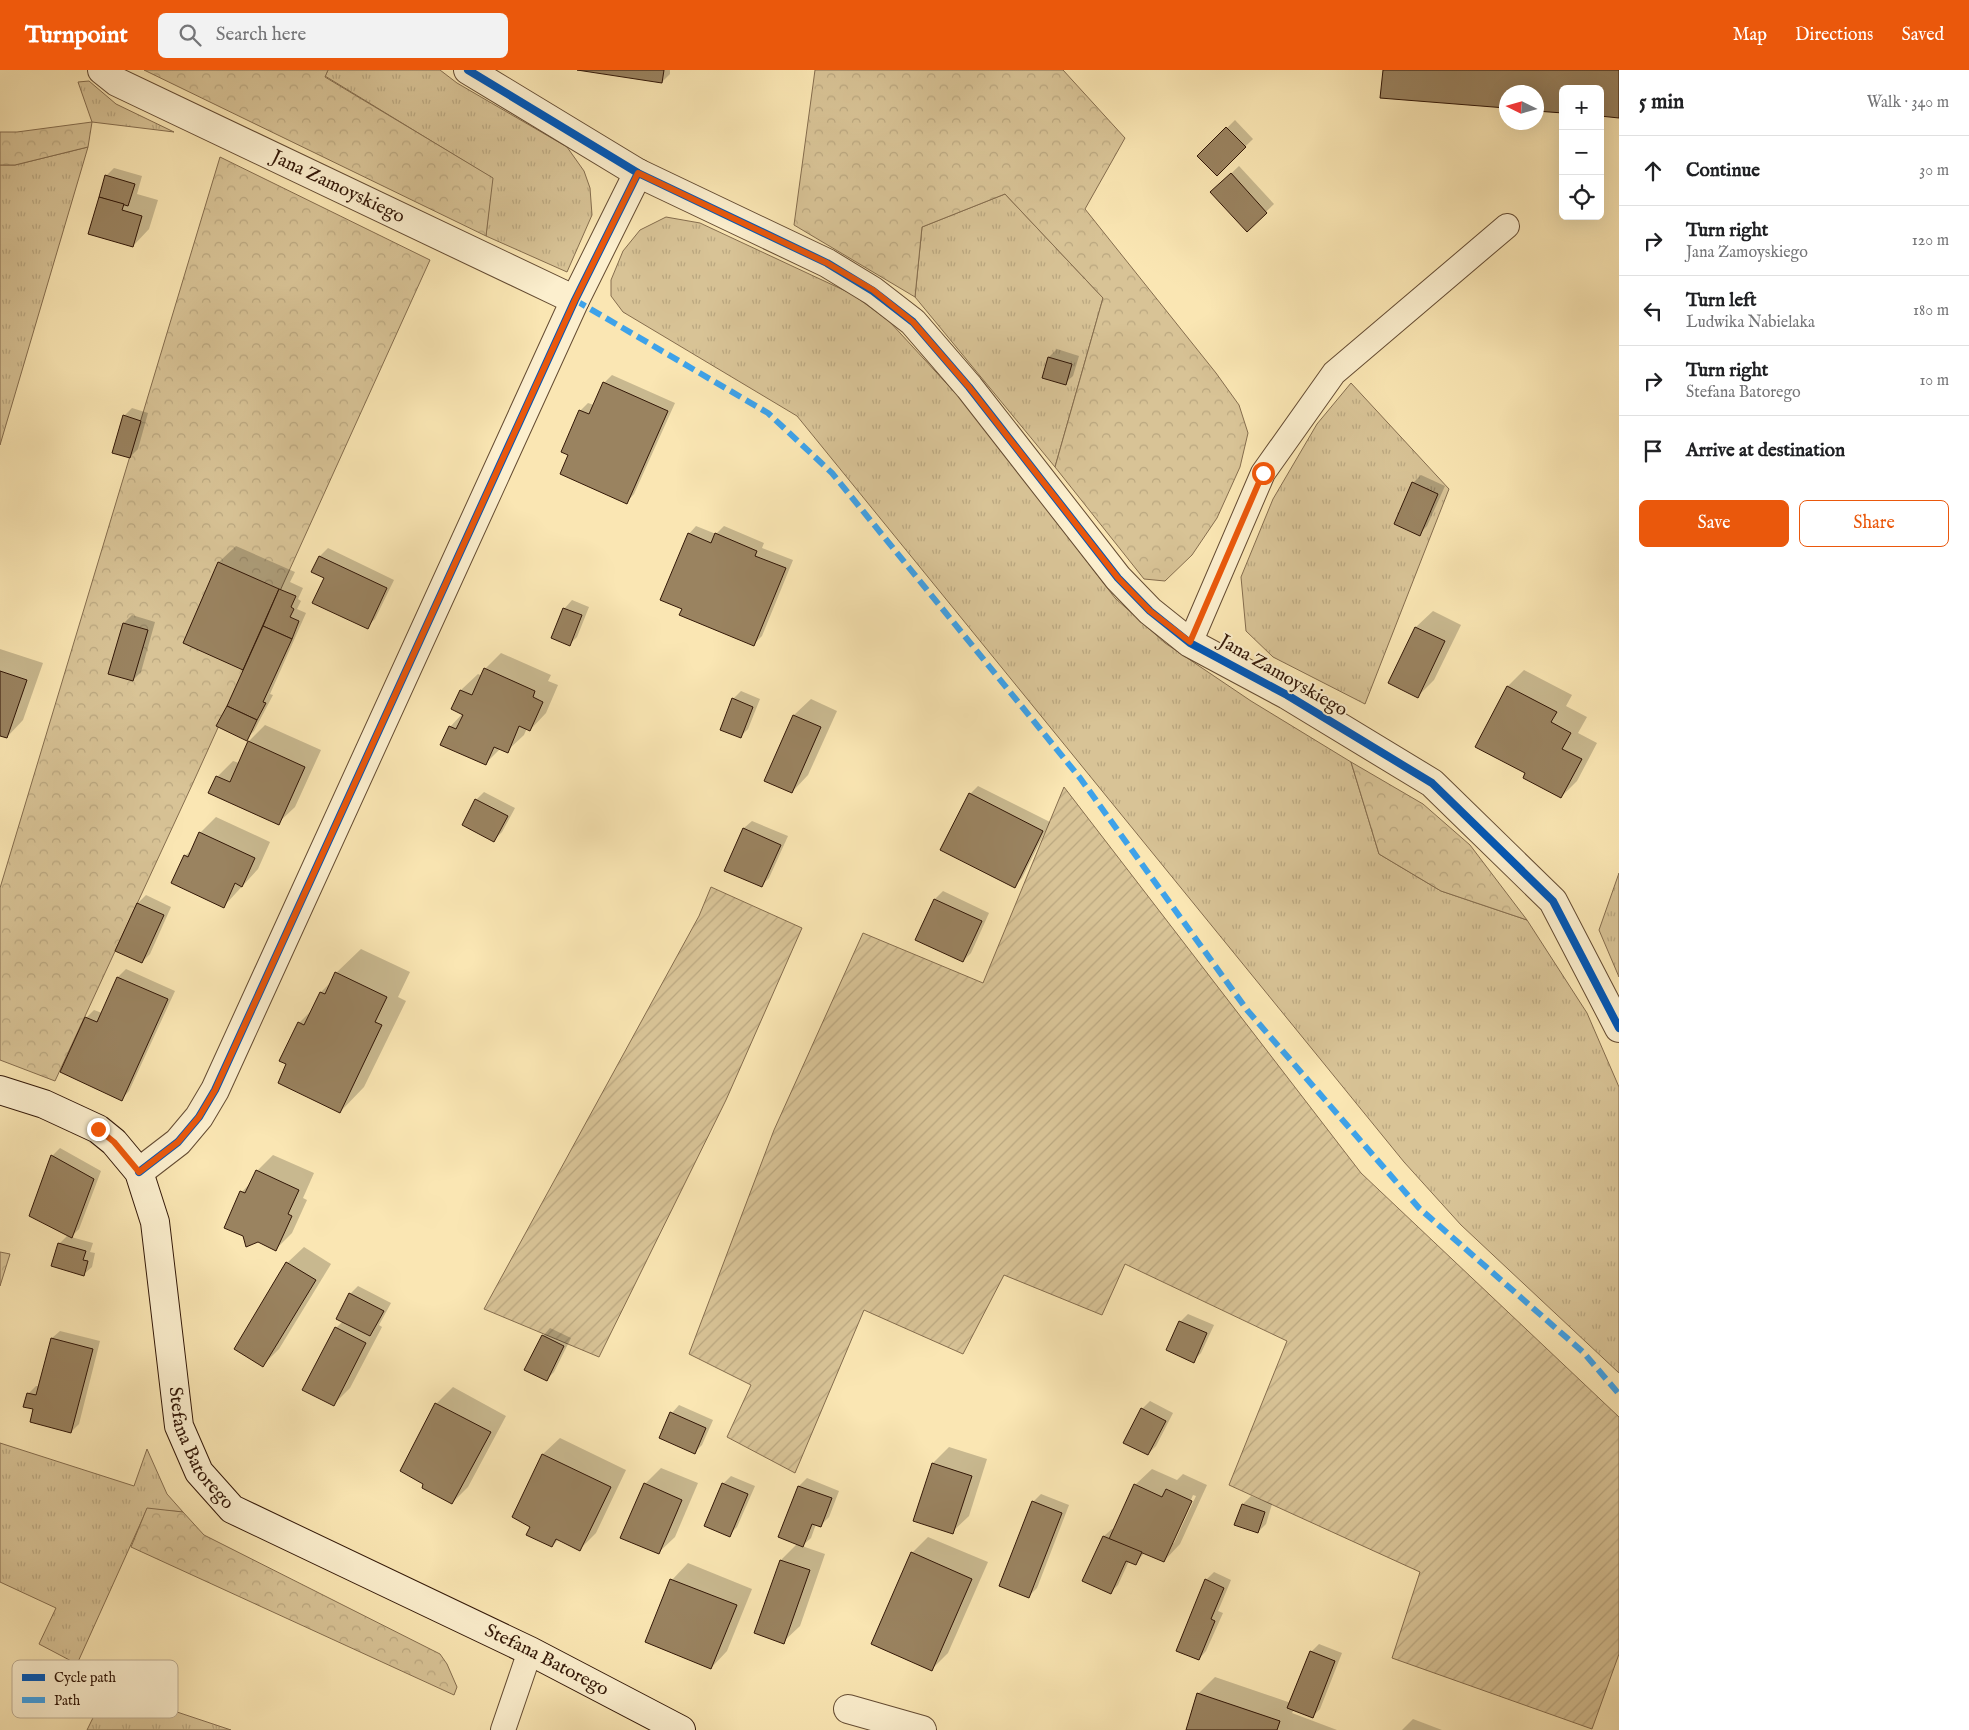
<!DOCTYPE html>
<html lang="en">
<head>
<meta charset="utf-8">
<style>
  :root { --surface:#fff; --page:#f2f2f2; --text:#202124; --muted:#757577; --line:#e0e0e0; --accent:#ea580c }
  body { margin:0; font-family:"IM FELL English",serif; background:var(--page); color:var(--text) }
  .controls { position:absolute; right:15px; top:15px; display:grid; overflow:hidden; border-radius:8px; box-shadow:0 5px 20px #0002 }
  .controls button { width:45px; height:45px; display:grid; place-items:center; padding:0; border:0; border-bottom:1px solid var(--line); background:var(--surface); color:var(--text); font:25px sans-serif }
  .compass { position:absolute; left:1499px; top:15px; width:45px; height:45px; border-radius:50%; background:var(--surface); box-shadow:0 5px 20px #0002; rotate:275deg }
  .stop { position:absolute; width:15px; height:15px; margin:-11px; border:4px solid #ea580c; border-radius:50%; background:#fff }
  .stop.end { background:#ea580c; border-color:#fff; box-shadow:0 1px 5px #0008 }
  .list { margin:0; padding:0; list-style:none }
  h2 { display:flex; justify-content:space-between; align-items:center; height:65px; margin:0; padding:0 20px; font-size:21px }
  h2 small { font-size:16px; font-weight:400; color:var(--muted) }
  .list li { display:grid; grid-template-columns:32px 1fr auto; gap:15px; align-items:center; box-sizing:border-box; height:70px; padding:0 20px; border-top:1px solid var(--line) }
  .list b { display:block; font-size:19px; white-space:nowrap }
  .list p { margin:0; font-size:16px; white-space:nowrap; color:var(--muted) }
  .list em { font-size:16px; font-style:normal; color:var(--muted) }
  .actions { display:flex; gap:10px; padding:15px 20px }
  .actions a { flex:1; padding:11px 0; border:1px solid var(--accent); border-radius:8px; text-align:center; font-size:18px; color:var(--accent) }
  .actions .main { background:var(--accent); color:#fff }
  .icon { flex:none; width:28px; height:28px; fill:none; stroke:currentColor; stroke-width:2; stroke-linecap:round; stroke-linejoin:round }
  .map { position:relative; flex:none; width:1619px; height:1660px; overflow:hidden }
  header { display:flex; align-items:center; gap:30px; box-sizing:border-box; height:70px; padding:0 25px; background:var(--accent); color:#fff }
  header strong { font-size:24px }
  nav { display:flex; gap:28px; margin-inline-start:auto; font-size:18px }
  .search { width:350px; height:45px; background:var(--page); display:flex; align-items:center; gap:12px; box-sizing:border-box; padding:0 18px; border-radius:8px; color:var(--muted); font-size:19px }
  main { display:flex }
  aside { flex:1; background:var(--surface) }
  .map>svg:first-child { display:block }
  .grass { fill:url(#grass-tufts); stroke:#856d4e }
  .forest { fill:url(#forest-crowns); stroke:#856d4e }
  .garden { fill:url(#garden-furrows); stroke:#856d4e }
  .shadow { fill:#0003; fill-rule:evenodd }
  .building { fill:#9a8360; stroke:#321707 }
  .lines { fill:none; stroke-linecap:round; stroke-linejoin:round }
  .lane-casing { stroke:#644b32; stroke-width:26 }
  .street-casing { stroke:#644b32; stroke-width:30 }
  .secondary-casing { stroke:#321707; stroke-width:30 }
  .lane { stroke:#fcefce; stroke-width:24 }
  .street { stroke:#fcefce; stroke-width:28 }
  .secondary { stroke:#fcefce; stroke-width:28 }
  .quiet { stroke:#3ea2e9; stroke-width:6; stroke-dasharray:12 6; stroke-linecap:butt }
  .cycleway-casing { stroke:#fcefce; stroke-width:11 }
  .cycleway { stroke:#0057b8; stroke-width:8 }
  .route { stroke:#ea580c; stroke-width:6 }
  .labels { text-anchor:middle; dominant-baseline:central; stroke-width:4; stroke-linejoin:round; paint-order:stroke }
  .street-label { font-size:19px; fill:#321707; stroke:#fcefce }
  .key { fill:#fcefce; stroke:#bfae92; stroke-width:1 }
  .key-label { font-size:14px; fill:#321707 }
</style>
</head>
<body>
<header>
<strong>Turnpoint</strong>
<div class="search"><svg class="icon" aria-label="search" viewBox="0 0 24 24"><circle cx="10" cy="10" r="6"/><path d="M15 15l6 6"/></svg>Search here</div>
<nav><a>Map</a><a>Directions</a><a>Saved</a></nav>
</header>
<main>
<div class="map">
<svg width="1619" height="1660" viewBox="0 0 1619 1660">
  <defs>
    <pattern id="grass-tufts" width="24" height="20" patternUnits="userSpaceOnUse" patternTransform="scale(1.25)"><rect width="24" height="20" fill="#d8c396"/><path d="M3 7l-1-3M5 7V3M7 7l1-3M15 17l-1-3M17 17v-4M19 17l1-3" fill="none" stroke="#baa780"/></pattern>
    <pattern id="forest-crowns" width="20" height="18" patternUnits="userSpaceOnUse" patternTransform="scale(1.25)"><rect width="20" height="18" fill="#d8c396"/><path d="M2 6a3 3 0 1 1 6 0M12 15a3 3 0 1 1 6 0" fill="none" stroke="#baa780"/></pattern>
    <pattern id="garden-furrows" width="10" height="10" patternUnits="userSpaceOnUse" patternTransform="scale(1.25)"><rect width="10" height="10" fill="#d8c396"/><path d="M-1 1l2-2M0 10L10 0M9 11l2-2" fill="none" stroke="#baa780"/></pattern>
  </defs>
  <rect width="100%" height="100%" fill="#fae6b3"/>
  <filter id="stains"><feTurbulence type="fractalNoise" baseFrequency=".004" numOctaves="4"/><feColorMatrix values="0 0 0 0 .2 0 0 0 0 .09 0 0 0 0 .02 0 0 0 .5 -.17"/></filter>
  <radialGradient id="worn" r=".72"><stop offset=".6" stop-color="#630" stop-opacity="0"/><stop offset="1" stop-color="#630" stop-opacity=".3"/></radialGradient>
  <!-- grass -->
  <g class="grass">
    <polygon points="328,0 440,0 457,13 567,77 584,101 590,118 592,145 567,202 486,166 492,108 325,6"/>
    <polygon points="89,11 116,34 174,62 92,52 78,12"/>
    <polygon points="88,77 0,375 0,95 15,95"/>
    <polygon points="1005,124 1103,228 1055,397 915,227 922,157"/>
    <polygon points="666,147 700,153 852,224 889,251 970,339 1115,528 1165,573 1251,631 1351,692 1379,784 1441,821 1527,850 1587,943 1619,1017 1619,1303 1461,1155 1404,1092 797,346 623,242 611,226 611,210 623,181 640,160"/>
    <polygon points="1351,313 1449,419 1365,634 1273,587 1246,561 1241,507 1273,429 1317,354"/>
    <polygon points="1619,803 1619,907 1599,860"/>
    <polygon points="0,1373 134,1416 147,1379 167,1424 183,1442 147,1439 77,1594 39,1574 56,1538 0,1512"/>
    <polygon points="111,1611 119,1616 117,1622 231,1660 87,1660"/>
  </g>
  <!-- forest -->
  <g class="forest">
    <polygon points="144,0 328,0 325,7 493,108 486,166"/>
    <polygon points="815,0 1063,0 1125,68 1085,139 1216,303 1239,335 1248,363 1240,397 1217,448 1192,485 1165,511 1144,509 1055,397 1103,228 1005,124 922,157 915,227 794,155"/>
    <polygon points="92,52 88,77 15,95 0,95 0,62 17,62"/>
    <polygon points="220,87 430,190 192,715 55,1011 0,990 0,818"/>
    <polygon points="1351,692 1423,734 1470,775 1527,850 1441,821 1379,784"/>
    <polygon points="0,1182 10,1184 0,1216"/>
    <polygon points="147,1438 183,1442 204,1465 440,1584 447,1594 457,1617 454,1625 131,1477"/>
  </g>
  <!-- garden -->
  <g class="garden">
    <polygon points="1064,717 1361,1103 1619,1347 1619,1584 1592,1659 1392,1588 1420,1502 1229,1415 1287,1271 1125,1194 1102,1245 1004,1205 963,1284 864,1240 795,1403 727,1367 751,1315 689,1284 774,1060 863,863 983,913"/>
    <polygon points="711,817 802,858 726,1030 599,1287 484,1239 699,846"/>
  </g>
  <!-- shadow -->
  <g class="shadow">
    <polygon points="585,0 670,0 670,4 662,12"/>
    <polygon points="1384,0 1619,0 1619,46 1600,19 1563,19 1536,22 1506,22 1506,37 1381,27"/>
    <polygon points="1235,50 1253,69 1217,104 1199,86"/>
    <polygon points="1239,96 1274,134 1247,160 1220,114"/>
    <polygon points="114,98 142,106 137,124 158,130 149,159 133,176 106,106"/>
    <polygon points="1057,279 1079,286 1073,306 1065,313 1049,287"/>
    <polygon points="612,305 675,333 634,424 627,432 569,385 580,341 588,333 594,335 604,313"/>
    <polygon points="132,338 148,343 138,379 130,387 124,346"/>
    <polygon points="1421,405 1445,416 1427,456 1419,464 1413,413"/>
    <polygon points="696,456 716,464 724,456 764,473 762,478 793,490 762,566 754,574 689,464"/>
    <polygon points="236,476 295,502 290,512 303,518 298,529 301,531 297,539 306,543 270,624 273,625 254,661 246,669 244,599 184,572 219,492"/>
    <polygon points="328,478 394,510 375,549 367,557 326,507 313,501 320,486"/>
    <polygon points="572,530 589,537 577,567 570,574 553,568 565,538"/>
    <polygon points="1433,541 1461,555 1434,610 1418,626 1390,613 1416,557"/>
    <polygon points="132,545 155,552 141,602 133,610 124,553"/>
    <polygon points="0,579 43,593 23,650 7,667 0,664"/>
    <polygon points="501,583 551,605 548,611 558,615 546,643 530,660 527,658 524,665 507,681 501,678 485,694 450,657 463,643 453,639 461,620 478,604 482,606 485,599"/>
    <polygon points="1524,600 1572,625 1566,636 1587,647 1578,663 1597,673 1577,711 1561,727 1527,703 1477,676 1508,616"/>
    <polygon points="741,621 760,629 748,659 740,667 733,629"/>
    <polygon points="811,629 837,641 808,705 792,722 766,710 794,645"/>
    <polygon points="265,655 321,680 295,737 278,753 217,707 233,691 239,693 249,671"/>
    <polygon points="978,716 1050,752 1022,808 1014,816 970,724"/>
    <polygon points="484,722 515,738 502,762 494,770 476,730"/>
    <polygon points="216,747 270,772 258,799 224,836 185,786 194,777 200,763"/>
    <polygon points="752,751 788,766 769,808 761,816 726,800 744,758"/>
    <polygon points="943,821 989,843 971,883 963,891 916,869 935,829"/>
    <polygon points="146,825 171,837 150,884 142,892 116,880 138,833"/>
    <polygon points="361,879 410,902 398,927 406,931 364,1017 340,1042 288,993 299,953 313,939 321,922 333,910 336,903"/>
    <polygon points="126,899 175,921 129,1021 122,1029 86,948 94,940 102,943 118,907"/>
    <polygon points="60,1078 101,1101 79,1159 71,1167 93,1173 90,1182 95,1183 92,1197 84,1204 59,1174 68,1165 52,1086"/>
    <polygon points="273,1085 314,1103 303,1128 307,1130 292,1163 276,1179 242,1122 252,1111 257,1101"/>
    <polygon points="304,1177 331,1194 279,1279 263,1295 235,1278 287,1193"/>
    <polygon points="358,1216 391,1233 379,1255 382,1257 350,1318 333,1335 336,1258 343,1251 337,1248 350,1224"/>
    <polygon points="1188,1244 1214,1255 1201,1283 1193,1291 1168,1280 1180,1252"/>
    <polygon points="550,1258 571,1268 554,1302 546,1310 543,1266"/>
    <polygon points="60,1261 100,1271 79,1354 71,1362 34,1338 28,1324 36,1316 40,1316 52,1268"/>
    <polygon points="453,1317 506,1346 468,1417 452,1433 425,1414 401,1401 437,1333"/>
    <polygon points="1150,1331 1173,1343 1156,1376 1148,1384 1142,1339"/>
    <polygon points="679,1335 713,1350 702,1375 694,1383 661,1368 672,1343"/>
    <polygon points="560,1368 626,1400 596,1463 580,1479 559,1469 552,1476 532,1456 513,1447 543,1384"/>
    <polygon points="949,1377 987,1389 969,1446 952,1462 933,1393"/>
    <polygon points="661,1398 698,1413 675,1467 658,1483 645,1414"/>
    <path d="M 1152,1399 L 1177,1410 L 1183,1404 L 1207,1415 L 1180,1474 L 1164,1491 L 1145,1482 L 1135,1494 L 1129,1491 L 1118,1515 L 1110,1523 L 1084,1511 L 1104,1466 L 1112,1459 L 1115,1460 L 1135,1415 ZM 1193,1425 L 1196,1426 L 1174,1473 L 1172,1473 Z"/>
    <polygon points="731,1406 755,1416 737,1457 729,1465 723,1414"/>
    <polygon points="807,1408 839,1421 829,1447 821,1455 816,1454 811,1468 802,1476 825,1484 800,1556 783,1572 781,1490 798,1473 780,1466 799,1416"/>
    <polygon points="1041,1424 1069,1435 1037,1518 1029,1526 1033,1432"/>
    <polygon points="1251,1426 1272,1434 1266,1454 1258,1462 1243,1434"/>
    <polygon points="928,1467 988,1492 948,1583 932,1599 912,1483"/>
    <polygon points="688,1493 752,1519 727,1581 711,1598 672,1510"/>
    <polygon points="1214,1502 1231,1510 1218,1541 1223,1543 1206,1581 1199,1589 1206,1510"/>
    <polygon points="1319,1574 1342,1583 1320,1639 1312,1647 1294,1639 1292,1643 1337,1660 1187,1660 1199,1623 1215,1607 1291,1633 1311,1582"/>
    <polygon points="1413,1649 1442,1660 1402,1660"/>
  </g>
  <!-- building -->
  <g class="building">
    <polygon points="577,0 664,0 662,13"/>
    <polygon points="1383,0 1619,0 1619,48 1600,46 1600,19 1563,19 1563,43 1536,41 1536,22 1506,22 1506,38 1380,28"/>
    <polygon points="1226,57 1246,77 1217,106 1197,86"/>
    <polygon points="1231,103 1267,143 1247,162 1210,122"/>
    <polygon points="105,105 135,114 128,136 99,127"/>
    <polygon points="99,127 124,134 122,140 142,146 133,177 88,164"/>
    <polygon points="1048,287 1072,294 1066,315 1042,308"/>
    <polygon points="603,312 668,341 627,434 560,404 568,385 561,382 579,340 589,344"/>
    <polygon points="123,345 141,351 130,388 112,383"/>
    <polygon points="1412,412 1438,424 1420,466 1394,454"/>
    <polygon points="688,463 711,473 715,463 757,481 755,486 786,498 754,576 679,545 682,539 660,530"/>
    <polygon points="319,486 387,518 368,559 312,533 324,508 311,502"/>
    <polygon points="218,492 279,519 243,600 183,573"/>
    <polygon points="279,519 296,526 291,537 294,539 290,547 299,551 292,569 263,556"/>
    <polygon points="563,538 582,545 570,576 551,568"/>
    <polygon points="123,553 148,560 133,611 108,604"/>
    <polygon points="263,556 292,569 263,632 266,633 257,650 227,636"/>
    <polygon points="1415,557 1445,571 1418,628 1388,613"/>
    <polygon points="484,598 535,621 533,627 543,632 530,661 519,656 508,683 494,677 486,695 440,675 449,656 456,659 463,645 451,639 460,620 472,625"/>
    <polygon points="0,601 27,610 7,668 0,666"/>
    <polygon points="1507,616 1557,642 1551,652 1571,663 1562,679 1582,689 1561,728 1523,708 1525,703 1475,677"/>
    <polygon points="732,628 753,637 741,668 720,660"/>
    <polygon points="227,636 257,650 247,671 216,656"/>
    <polygon points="793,645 821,657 792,723 764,711"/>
    <polygon points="248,671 305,697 279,755 208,723 216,706 230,712"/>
    <polygon points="969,723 1043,761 1015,818 940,780"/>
    <polygon points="475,729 508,746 494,772 462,755"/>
    <polygon points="743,758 781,775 762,817 724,801"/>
    <polygon points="199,762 255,788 242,817 235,813 224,838 171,813 184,785 188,787"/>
    <polygon points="934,829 982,851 963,892 915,870"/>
    <polygon points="137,833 164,845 142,893 115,881"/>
    <polygon points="335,902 387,927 375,952 382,955 340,1043 278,1013 286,994 279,991 298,952 304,955 320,922 325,924"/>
    <polygon points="117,907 168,929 122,1031 60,1002 85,947 97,952"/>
    <polygon points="51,1085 94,1109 72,1168 29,1146"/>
    <polygon points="256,1100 299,1120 288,1144 292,1146 276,1181 258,1172 246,1177 243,1166 224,1158 240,1121 245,1123"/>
    <polygon points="58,1173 86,1181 83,1190 88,1191 84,1206 51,1196"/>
    <polygon points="286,1192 316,1210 263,1297 234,1279"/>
    <polygon points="349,1223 384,1241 370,1266 336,1249"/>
    <polygon points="1179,1251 1207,1263 1194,1293 1166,1280"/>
    <polygon points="335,1257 366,1273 334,1336 302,1320"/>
    <polygon points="542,1265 564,1276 547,1311 524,1300"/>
    <polygon points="51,1268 93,1279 71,1363 30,1352 33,1339 23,1337 27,1323 36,1325"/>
    <polygon points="435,1333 491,1362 452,1434 422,1418 423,1414 400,1401"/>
    <polygon points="1141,1338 1166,1351 1148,1385 1123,1373"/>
    <polygon points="670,1342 706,1358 695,1384 659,1368"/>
    <polygon points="542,1384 611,1417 580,1481 556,1469 552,1477 526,1465 530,1457 512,1447"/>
    <polygon points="932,1393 972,1406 953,1464 913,1451"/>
    <polygon points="644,1413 682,1430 659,1484 620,1468"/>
    <polygon points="722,1413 748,1424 730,1467 704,1456"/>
    <polygon points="1134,1414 1162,1427 1166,1419 1192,1431 1164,1492 1109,1469"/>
    <polygon points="798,1416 832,1428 821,1457 812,1454 803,1477 778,1467"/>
    <polygon points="1032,1431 1062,1443 1029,1528 999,1516"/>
    <polygon points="1242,1434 1265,1442 1258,1463 1234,1455"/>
    <polygon points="1103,1466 1142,1482 1136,1495 1126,1491 1111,1524 1082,1511"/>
    <polygon points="911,1482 972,1509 932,1601 871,1574"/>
    <polygon points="780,1490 810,1500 784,1574 754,1563"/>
    <polygon points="670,1509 737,1535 711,1599 645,1572"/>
    <polygon points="1205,1509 1224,1518 1211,1549 1215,1551 1199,1590 1176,1581"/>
    <polygon points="1310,1581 1335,1591 1313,1648 1287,1638"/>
    <polygon points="1197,1623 1280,1651 1277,1660 1186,1660"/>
  </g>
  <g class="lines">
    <!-- lane casing -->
    <g class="lane-casing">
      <g id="lane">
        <polyline points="1190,573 1263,403 1334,303 1507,156"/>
        <polyline points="503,1660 530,1581"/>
      </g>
    </g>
    <!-- street casing -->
    <g class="street-casing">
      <g id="street">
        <path id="s1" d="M 102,0 L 117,12 L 575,230"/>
        <polyline points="468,0 638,103 827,193 873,221 913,252 969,317 1118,508 1150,541 1190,573 1287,625 1432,713 1553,831 1619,958"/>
        <polyline points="139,1102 178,1072 199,1047 215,1020 575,230 638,103"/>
        <polyline points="848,1639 922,1660"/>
      </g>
    </g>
    <!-- secondary casing -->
    <g class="secondary-casing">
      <g id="secondary">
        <path id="s2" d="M 0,1020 L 44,1034 L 98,1059 L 114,1072 L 139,1102 L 155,1152 L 179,1356 L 199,1402 L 232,1439 L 530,1581 L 681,1660"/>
      </g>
    </g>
    <!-- lane -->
    <use href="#lane" class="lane"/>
    <!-- street -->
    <use href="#street" class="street"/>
    <!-- secondary -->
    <use href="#secondary" class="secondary"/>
    <!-- quiet -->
    <polyline class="quiet" points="575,230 768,343 832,403 1080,708 1247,940 1419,1138 1583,1282 1619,1324"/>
    <!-- cycleway casing -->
    <g class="cycleway-casing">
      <g id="cycleway">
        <polyline points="468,0 638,103 827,193 873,221 913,252 969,317 1118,508 1150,541 1190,573 1287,625 1432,713 1553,831 1619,958"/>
        <polyline points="139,1102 178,1072 199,1047 215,1020 575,230 638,103"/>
      </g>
    </g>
    <!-- cycleway -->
    <use href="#cycleway" class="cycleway"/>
  </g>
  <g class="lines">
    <!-- route -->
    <polyline class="route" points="98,1059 114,1072 139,1102 178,1072 199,1047 215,1020 575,230 638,103 827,193 873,220 913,252 969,317 1118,508 1150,541 1190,572 1263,403"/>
  </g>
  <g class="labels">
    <!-- street labels -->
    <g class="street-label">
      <text stroke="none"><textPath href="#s1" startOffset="264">Jana Zamoyskiego</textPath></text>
      <text transform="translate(1283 606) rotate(30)">Jana Zamoyskiego</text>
      <text stroke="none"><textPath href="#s2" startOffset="452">Stefana Batorego</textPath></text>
      <text stroke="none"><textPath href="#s2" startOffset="872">Stefana Batorego</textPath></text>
    </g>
  </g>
  <!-- legend -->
  <rect x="12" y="1590" width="166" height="58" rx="8" class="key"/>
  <rect x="22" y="1604" width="23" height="7" fill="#0057b8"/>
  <rect x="22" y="1627" width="23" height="6" fill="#3ea2e9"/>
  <g class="key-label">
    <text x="54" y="1612">Cycle path</text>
    <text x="54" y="1635">Path</text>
  </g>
  <rect width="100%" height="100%" filter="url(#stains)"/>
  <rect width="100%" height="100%" fill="url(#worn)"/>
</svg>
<div class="controls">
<button>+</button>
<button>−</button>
<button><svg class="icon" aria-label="locate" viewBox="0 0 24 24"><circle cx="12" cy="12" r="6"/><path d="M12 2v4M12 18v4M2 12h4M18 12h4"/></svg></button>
</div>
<svg class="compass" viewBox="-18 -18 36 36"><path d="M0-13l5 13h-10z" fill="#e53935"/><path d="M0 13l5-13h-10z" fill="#757577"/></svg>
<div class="stop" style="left:1263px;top:403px"></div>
<div class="stop end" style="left:98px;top:1059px"></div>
</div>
<aside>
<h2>5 min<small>Walk · 340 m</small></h2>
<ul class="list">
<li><svg class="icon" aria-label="ahead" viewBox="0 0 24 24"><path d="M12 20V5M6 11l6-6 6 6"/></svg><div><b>Continue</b></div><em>30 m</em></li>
<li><svg class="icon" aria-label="right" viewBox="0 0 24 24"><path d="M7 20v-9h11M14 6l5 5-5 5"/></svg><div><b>Turn right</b><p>Jana Zamoyskiego</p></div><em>120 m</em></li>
<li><svg class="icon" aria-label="left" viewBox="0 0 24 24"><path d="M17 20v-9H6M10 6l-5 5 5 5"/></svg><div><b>Turn left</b><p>Ludwika Nabielaka</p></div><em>180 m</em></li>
<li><svg class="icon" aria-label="right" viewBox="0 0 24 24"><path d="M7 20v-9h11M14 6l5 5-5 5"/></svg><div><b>Turn right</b><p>Stefana Batorego</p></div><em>10 m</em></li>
<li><svg class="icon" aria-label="arrive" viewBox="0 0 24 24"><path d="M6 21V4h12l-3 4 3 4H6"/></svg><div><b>Arrive at destination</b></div></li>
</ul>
<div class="actions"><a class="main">Save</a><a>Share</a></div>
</aside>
</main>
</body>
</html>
